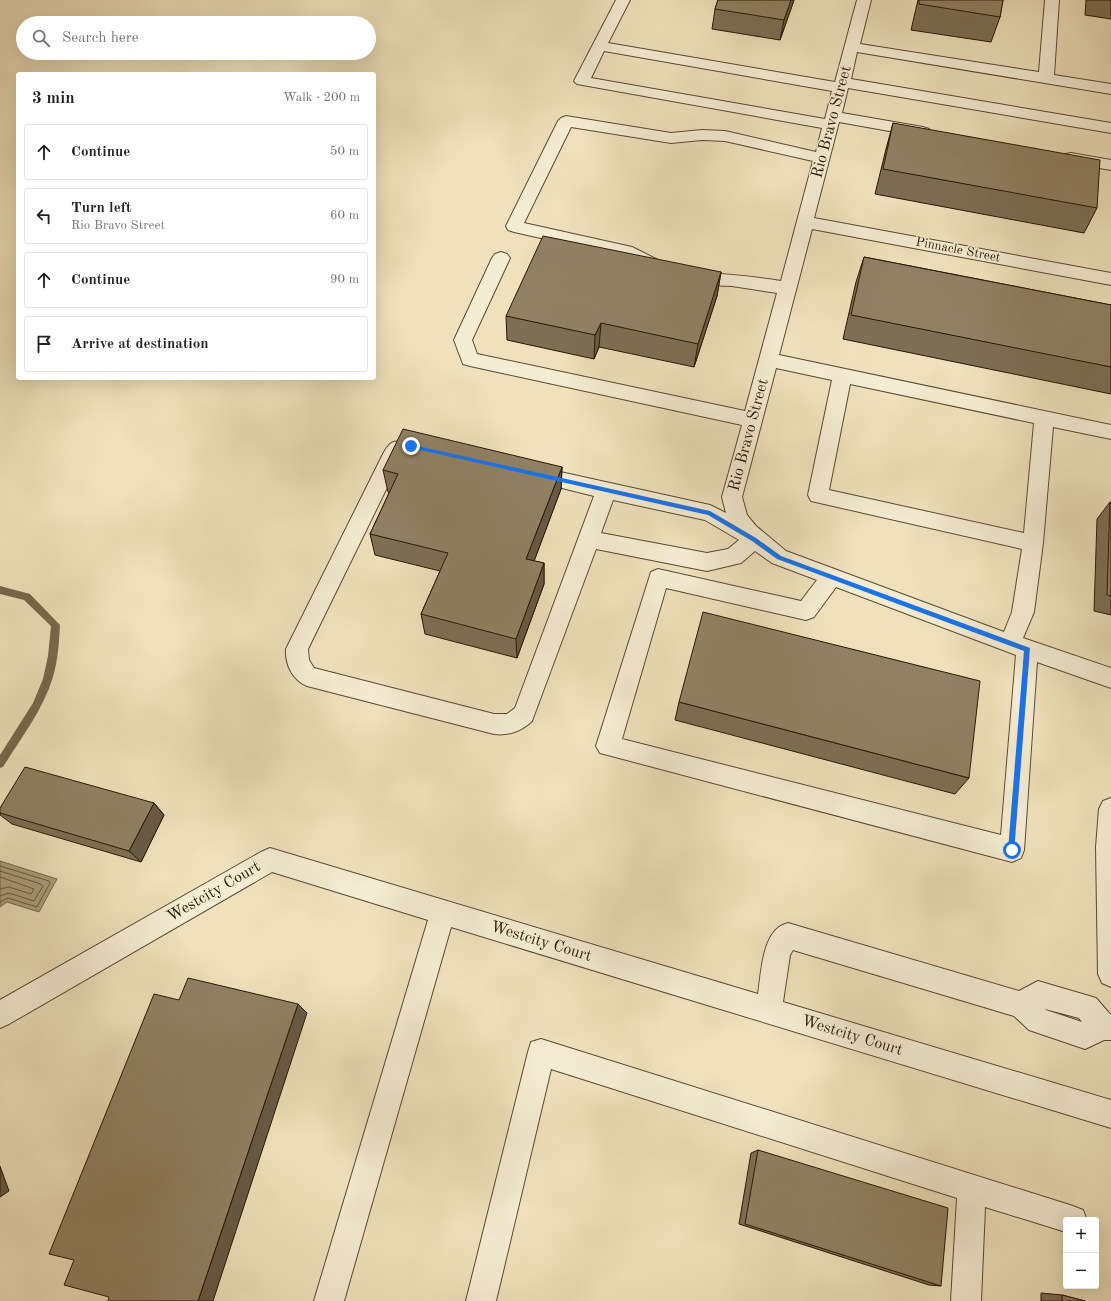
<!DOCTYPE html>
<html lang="en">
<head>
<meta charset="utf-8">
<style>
  :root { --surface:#fff; --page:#f6f6f6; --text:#202124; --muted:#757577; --line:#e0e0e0 }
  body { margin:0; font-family:"Old Standard TT",serif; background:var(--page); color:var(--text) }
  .controls { position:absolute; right:12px; bottom:12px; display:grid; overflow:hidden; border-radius:4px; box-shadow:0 4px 16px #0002 }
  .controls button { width:36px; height:36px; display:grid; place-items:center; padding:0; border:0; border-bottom:1px solid var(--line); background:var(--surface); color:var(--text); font:20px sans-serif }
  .stop { position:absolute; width:12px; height:12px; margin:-9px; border:3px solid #1a73e8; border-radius:50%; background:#fff }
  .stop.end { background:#1a73e8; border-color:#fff; box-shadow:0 1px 4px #0008 }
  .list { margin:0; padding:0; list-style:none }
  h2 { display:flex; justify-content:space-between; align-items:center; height:52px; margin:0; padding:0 16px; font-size:17px }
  h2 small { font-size:13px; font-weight:400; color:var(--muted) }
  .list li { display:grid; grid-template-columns:26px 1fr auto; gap:12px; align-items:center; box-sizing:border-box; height:56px; margin:0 8px 8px; padding:0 8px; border:1px solid var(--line); border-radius:4px }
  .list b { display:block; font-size:15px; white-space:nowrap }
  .list p { margin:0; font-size:13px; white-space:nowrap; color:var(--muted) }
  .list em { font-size:13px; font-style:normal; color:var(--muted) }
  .icon { flex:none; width:22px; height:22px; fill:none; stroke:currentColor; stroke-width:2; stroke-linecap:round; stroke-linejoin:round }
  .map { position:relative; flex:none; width:1111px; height:1301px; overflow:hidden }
  .search { position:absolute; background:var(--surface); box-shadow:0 4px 16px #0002; left:16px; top:16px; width:360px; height:44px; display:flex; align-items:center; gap:10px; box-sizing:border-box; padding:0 14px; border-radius:22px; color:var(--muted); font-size:15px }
  .panel { position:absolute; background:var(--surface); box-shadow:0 4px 16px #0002; left:16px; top:72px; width:360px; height:308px; border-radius:4px }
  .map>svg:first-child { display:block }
  .water { fill:#ab9d7c; stroke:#77684c }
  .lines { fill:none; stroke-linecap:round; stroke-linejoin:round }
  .shore { stroke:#6a5a40; stroke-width:1 }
  .stream { fill:#77684c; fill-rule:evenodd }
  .minor-casing { stroke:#5b4a31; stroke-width:2 }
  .minor { fill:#f4ecd3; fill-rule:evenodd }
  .wall { fill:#7c6f55; stroke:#2a1803 }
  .shaded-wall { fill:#655a45; stroke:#2a1803 }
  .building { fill:#908163; stroke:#2a1803 }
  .route { fill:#1a73e8 }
  .labels { text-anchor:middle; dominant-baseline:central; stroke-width:3; stroke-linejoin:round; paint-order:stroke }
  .far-street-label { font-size:13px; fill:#2a1803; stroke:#f4ecd3 }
  .street-label { font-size:16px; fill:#2a1803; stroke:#f4ecd3 }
</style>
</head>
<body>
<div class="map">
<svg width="1111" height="1301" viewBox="0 0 1111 1301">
  <rect width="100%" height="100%" fill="#eee1bb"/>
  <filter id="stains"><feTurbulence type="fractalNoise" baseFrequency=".005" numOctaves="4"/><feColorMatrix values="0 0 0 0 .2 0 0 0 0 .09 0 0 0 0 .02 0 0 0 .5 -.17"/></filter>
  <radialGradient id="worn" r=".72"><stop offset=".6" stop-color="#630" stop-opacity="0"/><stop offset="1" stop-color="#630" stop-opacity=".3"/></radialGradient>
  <!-- water -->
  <polygon class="water" points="0,861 57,879 39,912 7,902 0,907"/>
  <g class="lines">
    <!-- shore -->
    <g class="shore">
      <polyline points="0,866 49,881 50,883 37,907 8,898 0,902"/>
      <polyline points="0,871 41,884 43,886 34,901 9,893 0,896"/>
      <polyline points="0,877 34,889 31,894 9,887 0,889"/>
    </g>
    <!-- stream -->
    <path class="stream" d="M 0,586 L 30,594 L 60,625 C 59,643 58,660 53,677 C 43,710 21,738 3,767 L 0,768 L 0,755 L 33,703 L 43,679 L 48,656 L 51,626 L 24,600 L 0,594 Z"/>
    <!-- minor casing -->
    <g class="minor-casing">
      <g id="minor">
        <path d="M 616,0 L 630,0 L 608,43 L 835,82 L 857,0 L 871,0 L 860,44 L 1039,72 L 1045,0 L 1059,0 L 1054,75 L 1111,84 L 1111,94 L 857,52 L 851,79 L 1111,123 L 1111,133 L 848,88 L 842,113 L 923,127 L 929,129 L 931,132 L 929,135 L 923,137 L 839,122 L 814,218 L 1111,273 L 1111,285 L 812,229 L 779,355 L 1111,425 L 1111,439 L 1053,427 L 1043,543 L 1034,612 L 1023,638 L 1111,668 L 1111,688 L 1037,662 L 1024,850 L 1021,858 L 1012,862 L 600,753 L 596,746 L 651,572 L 658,569 L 801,601 L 817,580 L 772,563 L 755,551 L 741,563 L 707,571 L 596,549 L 532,721 C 522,731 508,736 494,734 L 307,686 C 292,680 285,664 286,649 L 383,454 C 389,443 393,439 405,443 L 408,448 L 401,459 L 308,649 L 309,660 L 314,668 L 494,714 L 507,714 L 515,708 L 594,496 L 526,479 L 523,474 L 526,469 L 533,466 L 710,505 L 726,513 L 722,497 L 742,425 L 470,366 L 463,364 L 454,340 L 492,258 L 495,254 L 501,252 L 507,254 L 510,258 L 472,340 L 477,354 L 745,411 L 777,293 L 732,286 L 700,285 L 685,281 L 682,277 L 685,273 C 692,271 696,273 703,273 C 729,274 755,277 781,281 L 813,161 L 725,141 L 702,140 L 671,143 L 571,127 L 524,223 L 632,247 L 664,263 L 667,267 L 664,271 L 658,273 L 652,271 L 621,256 L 514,232 L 508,230 L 506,226 L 558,121 L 561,118 L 566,116 L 671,133 L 702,130 L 725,131 L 816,152 L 822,128 L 577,84 L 574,81 ZM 604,51 L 832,91 L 825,119 L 591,78 ZM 776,368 L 832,380 L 808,495 L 811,501 L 1022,549 L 1012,612 L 1004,632 L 786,551 L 756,526 L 747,515 L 742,497 ZM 850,384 L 1034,423 L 1024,533 L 829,490 ZM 613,500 L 705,520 L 739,540 L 728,549 L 707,553 L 601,533 ZM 836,587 L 1016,655 L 1001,835 L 622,739 L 666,588 L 806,620 L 814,617 Z"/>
        <polygon points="1071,153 1111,160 1111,170 1065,162 1063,158 1065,154"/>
        <polygon points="1111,798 1111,987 1102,983 1098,974 1096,847 1099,809 1103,801"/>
        <path d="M 270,848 L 758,994 C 761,975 762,939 779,927 C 782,925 785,924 788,923 L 1019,991 L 1038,981 L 1096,998 L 1109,1013 L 1111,1014 L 1111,1040 L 1104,1040 L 1085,1049 L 1029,1030 L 1014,1016 L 793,950 L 790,955 L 783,1002 L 1111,1100 L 1111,1128 L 451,927 L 344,1301 L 314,1301 L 428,920 L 272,872 L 9,1024 L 0,1028 L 0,1000 L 261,852 ZM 1045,1009 L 1079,1018 L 1082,1022 L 1046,1010 Z"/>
        <polygon points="541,1039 1073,1206 1083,1210 1087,1220 1066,1220 1066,1232 985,1207 981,1301 951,1301 957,1198 551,1069 496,1301 466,1301 528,1052 531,1042"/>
      </g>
    </g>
    <!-- minor -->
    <use href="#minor" class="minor"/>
  </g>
  <!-- wall -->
  <g class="wall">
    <polygon points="718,0 794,0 780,40 712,29 715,9"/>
    <polygon points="918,0 1003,0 1000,17 991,42 911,30"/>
    <polygon points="1086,0 1111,0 1111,19 1085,15"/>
    <polygon points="893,123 1097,208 1084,233 875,194 886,149"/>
    <polygon points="864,257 1111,305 1111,394 843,339 856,282"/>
    <polygon points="721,272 717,296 694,367 599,347 594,359 507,340 506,316"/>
    <polygon points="562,467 561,489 534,561 544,563 544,584 517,658 425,634 421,614 440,571 375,555 370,534 389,493 388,492 383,470"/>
    <polygon points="1110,502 1111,502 1111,615 1094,611 1097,519"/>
    <polygon points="679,702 969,778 955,794 675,720"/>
    <polygon points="154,803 164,815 141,862 12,824 0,815 0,808"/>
    <polygon points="758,1150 941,1286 929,1285 739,1224 751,1153"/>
    <polygon points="1041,1293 1062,1295 1085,1301 1041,1301"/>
  </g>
  <!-- shaded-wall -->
  <g class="shaded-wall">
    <polygon points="791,0 794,0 780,40 784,20"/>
    <polygon points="721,272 717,296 694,367 698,344"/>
    <polygon points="601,323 599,347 594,359 595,335"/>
    <polygon points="562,467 561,489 527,580 526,559"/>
    <polygon points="544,563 544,584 517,658 516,639"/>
    <polygon points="154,803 164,815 141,862 129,851"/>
    <polygon points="298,1004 307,1013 213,1301 198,1301"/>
    <polygon points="0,1166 9,1191 0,1197"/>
  </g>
  <!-- building -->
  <g class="building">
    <polygon points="718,0 791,0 784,20 715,9"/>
    <polygon points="919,0 1003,0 1000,17 919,4"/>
    <polygon points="893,123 1100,160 1097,208 883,169"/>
    <polygon points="543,236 721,272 698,344 601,323 595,335 506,316"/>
    <polygon points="864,257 1111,305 1111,367 851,315"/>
    <polygon points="403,429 562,467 526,559 544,563 516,639 421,614 448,553 370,534 398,474 383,470"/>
    <polygon points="1110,502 1111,502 1111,596 1107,595"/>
    <polygon points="703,612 980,681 969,778 679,702"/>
    <polygon points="25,767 154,803 129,851 0,813 0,808"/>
    <polygon points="188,978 298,1004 198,1301 108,1301 109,1297 64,1285 74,1260 49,1254 154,994 179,1000"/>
    <polygon points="758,1150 948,1208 941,1286 745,1224"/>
    <polygon points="1062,1295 1085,1301 1062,1301"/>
  </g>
  <!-- route -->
  <polygon class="route" points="409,444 710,511 756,538 781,556 1030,648 1014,853 1009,853 1008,850 1024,651 777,559 752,541 708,515 411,448 408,446"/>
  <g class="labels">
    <!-- far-street labels -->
    <g class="far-street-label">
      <text transform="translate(958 250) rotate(11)">Pinnacle Street</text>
    </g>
    <!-- street labels -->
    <g class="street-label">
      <text transform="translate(832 122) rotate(-75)">Rio Bravo Street</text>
      <text transform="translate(749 435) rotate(-75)">Rio Bravo Street</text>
      <text transform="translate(214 892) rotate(-30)">Westcity Court</text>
      <text transform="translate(541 942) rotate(17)">Westcity Court</text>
      <text transform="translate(852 1036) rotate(17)">Westcity Court</text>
    </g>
  </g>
  <rect width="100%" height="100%" filter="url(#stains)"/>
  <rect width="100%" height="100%" fill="url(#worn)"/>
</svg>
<div class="controls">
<button>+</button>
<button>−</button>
</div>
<div class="stop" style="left:1012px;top:850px"></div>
<div class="stop end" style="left:411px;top:446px"></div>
<div class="search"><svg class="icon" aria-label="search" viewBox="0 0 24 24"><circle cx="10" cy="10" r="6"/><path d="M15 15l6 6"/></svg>Search here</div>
<section class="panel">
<h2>3 min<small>Walk · 200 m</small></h2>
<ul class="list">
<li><svg class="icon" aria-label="ahead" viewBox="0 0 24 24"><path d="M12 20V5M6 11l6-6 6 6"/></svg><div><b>Continue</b></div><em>50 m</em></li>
<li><svg class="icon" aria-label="left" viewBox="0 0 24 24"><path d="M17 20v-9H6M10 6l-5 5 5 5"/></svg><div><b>Turn left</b><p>Rio Bravo Street</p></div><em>60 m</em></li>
<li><svg class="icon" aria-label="ahead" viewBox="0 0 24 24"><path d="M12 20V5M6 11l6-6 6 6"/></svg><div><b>Continue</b></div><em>90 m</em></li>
<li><svg class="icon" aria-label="arrive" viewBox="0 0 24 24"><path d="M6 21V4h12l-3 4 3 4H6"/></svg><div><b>Arrive at destination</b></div></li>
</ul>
</section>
</div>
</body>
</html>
